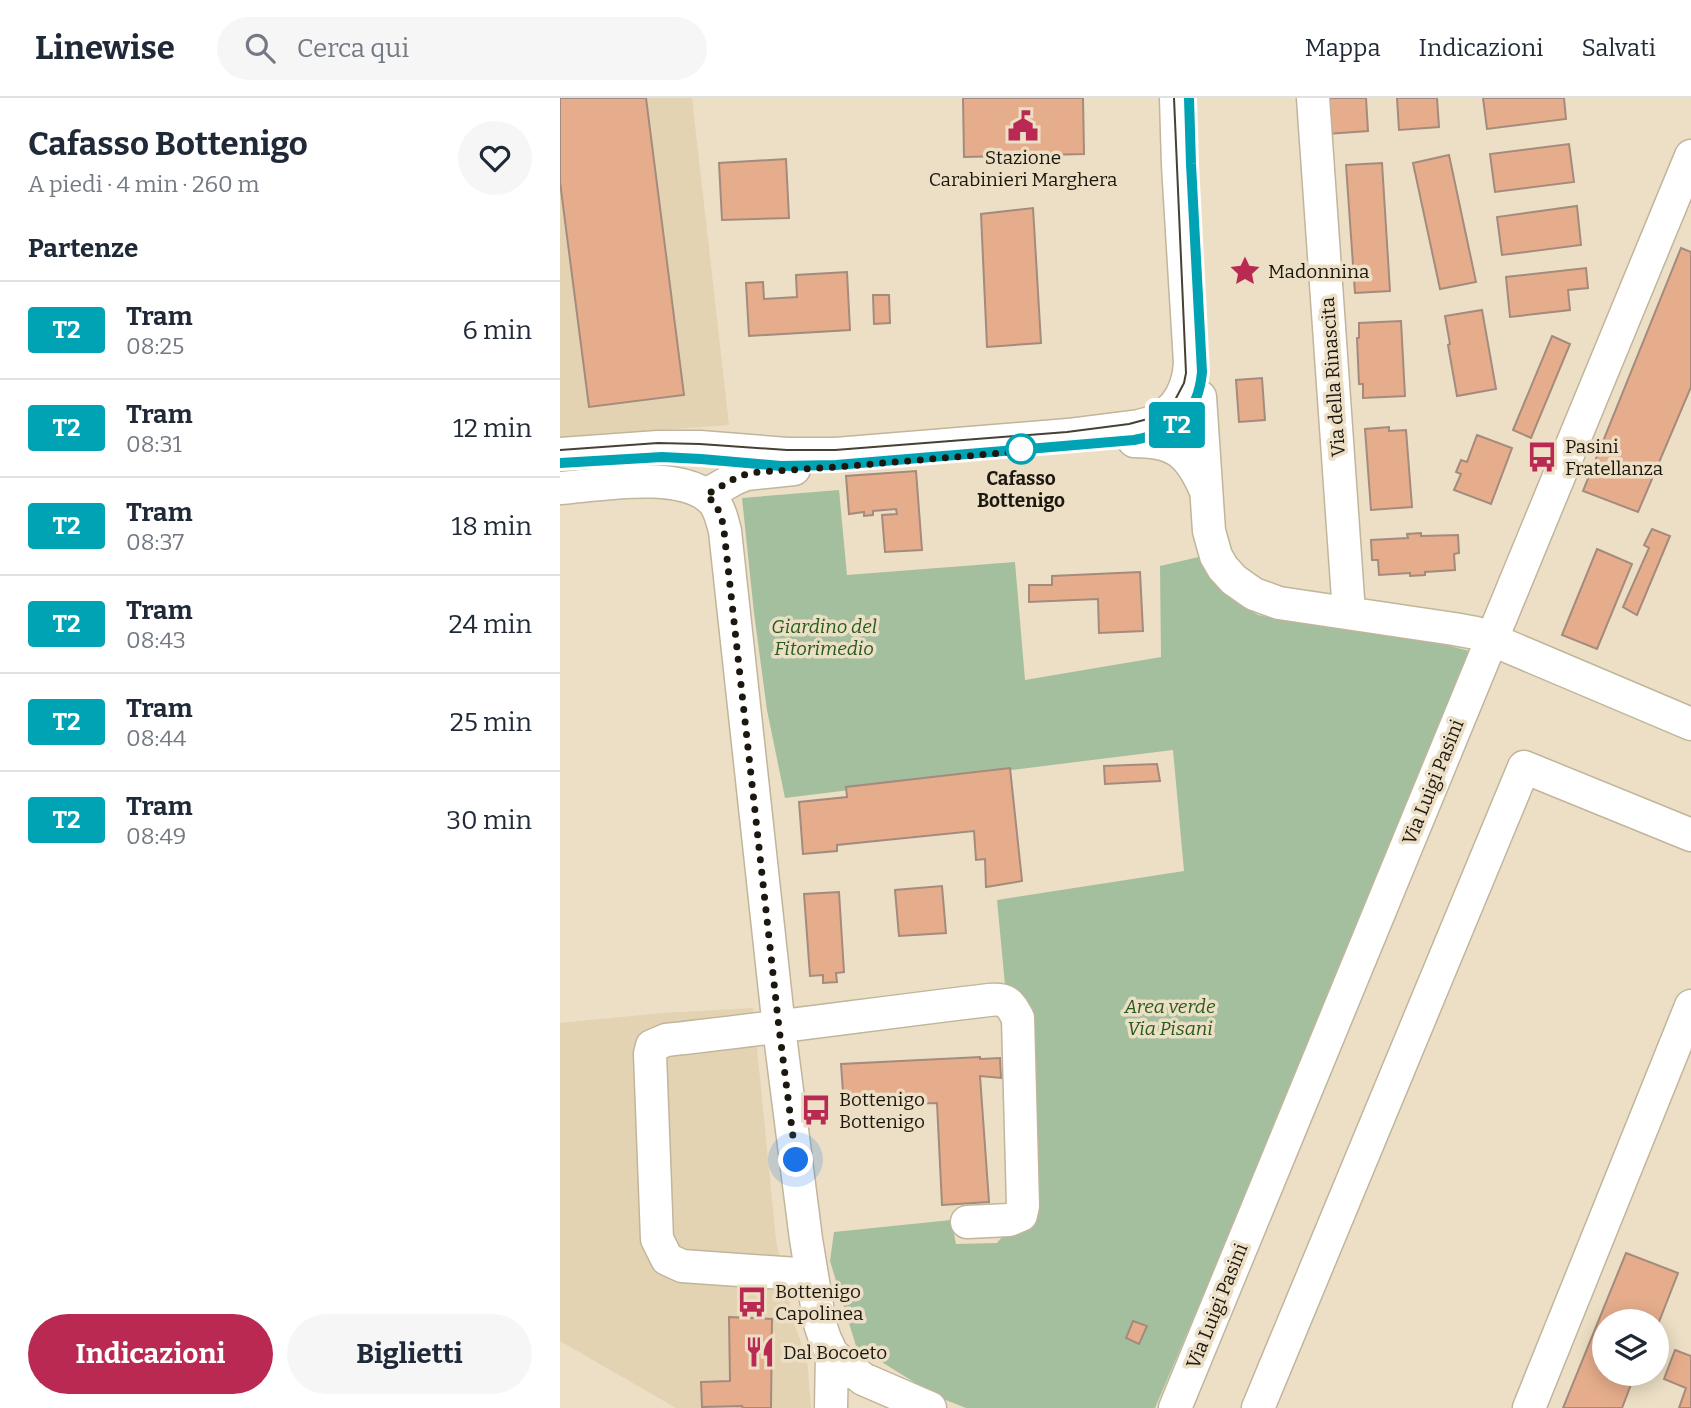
<!DOCTYPE html>
<html lang="it">
<meta charset="utf-8">
<style>
:root{--surface:#fff;--page:#f6f6f7;--text:#1f2937;--muted:#747a83;--line:#e0e1e3;--accent:#b92952}
body{margin:0;font-family:Bitter,serif;background:var(--page);color:var(--text);height:100vh;display:flex;flex-direction:column;font-size:26px;white-space:nowrap}
*{box-sizing:border-box;margin:0}
p{font-size:23px;color:var(--muted)}
.icon{flex:none;width:38px;height:38px;fill:none;stroke:currentColor;stroke-width:2;stroke-linecap:round;stroke-linejoin:round}
.map{position:relative;flex:1;overflow:hidden}
.panel{display:flex;flex-direction:column;background:var(--surface);width:560px}
.panel>*{flex:none}
.badge{padding:0 14px;border-radius:5px;font-size:24px;line-height:46px}
.tools{position:absolute;left:1032px;top:1211px;display:grid;gap:14px}
.tools a{display:grid;place-items:center;width:77px;height:77px;border-radius:50%;background:var(--surface);box-shadow:0 4px 18px #0003;font-size:35px}
.you{position:absolute;width:35px;height:35px;margin:-18px;border:5px solid #fff;border-radius:50%;background:#1a73e8;box-shadow:0 0 0 10px #1a73e833}
.map>.badge{position:absolute;translate:-50% -50%;box-shadow:0 0 0 4px #fff}
h2{padding:0 28px;font-size:26px;line-height:63px}
.round{display:grid;place-items:center;flex:none;width:74px;height:74px;border-radius:37px;background:var(--page)}
.head{display:flex;align-items:center;justify-content:space-between;height:119px;padding:0 28px}
h1{font-size:33px;font-weight:700;line-height:52px}
.button{display:flex;gap:14px;margin-top:auto;padding:14px 28px}
.button a{flex:1;height:80px;border-radius:42px;background:var(--accent);color:#fff;font-size:28px;font-weight:700;line-height:80px;text-align:center}
.button a+a{background:var(--page);color:var(--text)}
ul{padding:0;list-style:none}
li{display:flex;align-items:center;gap:21px;height:98px;padding:0 28px;border-top:2px solid var(--line)}
li div{flex:1}
li b{display:block;font-size:26px}
li em{font-style:normal}
li .badge{min-width:77px;font-weight:700;text-align:center}
header{display:flex;align-items:center;gap:42px;box-sizing:border-box;height:98px;padding:0 35px;background:var(--surface);border-bottom:2px solid var(--line)}
header strong{font-size:33px}
nav{display:flex;gap:38px;margin-inline-start:auto;font-size:24px}
.search{width:490px;height:63px;background:var(--page);display:flex;align-items:center;gap:18px;box-sizing:border-box;padding:0 24px;border-radius:38px;color:var(--muted);font-size:26px}
main{display:flex;flex:1;min-height:0}
.map>svg:first-child{display:block}
</style>
<header>
<strong>Linewise</strong>
<div class="search"><svg class="icon" aria-label="search" viewBox="0 0 24 24"><circle cx="10" cy="10" r="6"/><path d="M15 15l6 6"/></svg>Cerca qui</div>
<nav><a>Mappa</a><a>Indicazioni</a><a>Salvati</a></nav>
</header>
<main>
<section class="panel">
<div class="head"><div><h1>Cafasso Bottenigo</h1><p>A piedi · 4 min · 260 m</p></div><a class="round"><svg class="icon" aria-label="heart" viewBox="0 0 24 24"><path d="M12 20l-8-8c-3-5 5-10 8-4 3-6 11-1 8 4z"/></svg></a></div>
<h2>Partenze</h2>
<ul>
<li><span class="badge" style="background:#00a3b4;color:#fff">T2</span><div><b>Tram</b><p>08:25</p></div><em>6 min</em></li>
<li><span class="badge" style="background:#00a3b4;color:#fff">T2</span><div><b>Tram</b><p>08:31</p></div><em>12 min</em></li>
<li><span class="badge" style="background:#00a3b4;color:#fff">T2</span><div><b>Tram</b><p>08:37</p></div><em>18 min</em></li>
<li><span class="badge" style="background:#00a3b4;color:#fff">T2</span><div><b>Tram</b><p>08:43</p></div><em>24 min</em></li>
<li><span class="badge" style="background:#00a3b4;color:#fff">T2</span><div><b>Tram</b><p>08:44</p></div><em>25 min</em></li>
<li><span class="badge" style="background:#00a3b4;color:#fff">T2</span><div><b>Tram</b><p>08:49</p></div><em>30 min</em></li>
</ul>
<div class="button"><a>Indicazioni</a><a>Biglietti</a></div>
</section>
<div class="map">
<svg width="1131" height="1310" viewBox="0 0 1131 1310">
<rect width="100%" height="100%" fill="#ecdfc5"/>
<!-- built -->
<path fill="#e3d3b2" d="M 0,0 L 132,0 L 169,327 L 0,339 Z
M 193,910 L 216,1142 L 233,1221 L 247,1263 L 251,1310 L 116,1310 L 0,1243 L 0,925 L 102,915 Z"/>
<!-- green -->
<path fill="#a4bf9e" d="M 279,392 L 287,477 L 455,464 L 465,582 L 601,559 L 600,468 L 643,458 L 668,498 L 698,517 L 764,529 L 848,537 L 917,555 L 595,1310 L 406,1310 L 378,1299 L 296,1248 L 270,1163 L 274,1134 L 391,1122 L 396,1146 L 437,1145 L 451,1128 L 445,887 L 437,802 L 624,773 L 613,652 L 225,700 L 207,612 L 194,515 L 182,400 Z"/>
<!-- building -->
<path fill="#e6ad8c" stroke="#a48b7d" stroke-width="2" d="M 0,0 L 86,0 L 124,297 L 29,309 L 0,84 Z
M 403,0 L 523,0 L 524,56 L 404,59 Z
M 764,0 L 806,0 L 808,33 L 767,36 Z
M 837,0 L 877,0 L 879,29 L 839,32 Z
M 923,0 L 1004,0 L 1006,21 L 927,31 Z
M 1009,46 L 1014,84 L 935,94 L 930,56 Z
M 889,57 L 916,184 L 880,191 L 853,65 Z
M 226,61 L 229,120 L 162,122 L 159,65 Z
M 822,65 L 830,193 L 795,195 L 786,67 Z
M 1017,108 L 1021,147 L 942,157 L 937,119 Z
M 473,110 L 481,245 L 427,249 L 421,116 Z
M 1121,150 L 1131,154 L 1131,289 L 1078,414 L 1023,393 Z
M 1026,170 L 1028,190 L 1008,192 L 1010,212 L 950,219 L 946,179 Z
M 287,174 L 290,232 L 189,238 L 186,185 L 203,184 L 204,201 L 237,199 L 236,177 Z
M 313,197 L 329,197 L 330,225 L 314,226 Z
M 922,212 L 936,291 L 897,298 L 888,247 L 890,246 L 885,218 Z
M 841,223 L 845,298 L 803,300 L 803,286 L 799,286 L 797,240 L 799,240 L 799,225 Z
M 992,238 L 1010,246 L 971,340 L 953,332 Z
M 702,280 L 705,322 L 679,324 L 676,282 Z
M 829,329 L 829,333 L 846,332 L 852,409 L 811,412 L 805,331 Z
M 917,337 L 952,350 L 931,406 L 894,392 L 901,376 L 896,374 L 901,362 L 907,364 Z
M 356,373 L 362,452 L 325,454 L 322,417 L 337,416 L 336,411 L 313,413 L 313,417 L 304,418 L 304,414 L 289,416 L 286,378 Z
M 1092,431 L 1110,438 L 1077,517 L 1063,509 L 1089,450 L 1084,447 Z
M 861,435 L 861,438 L 898,437 L 899,455 L 894,456 L 895,472 L 865,474 L 865,477 L 850,478 L 850,475 L 819,477 L 818,462 L 812,462 L 811,442 L 848,440 L 847,436 Z
M 1037,451 L 1072,466 L 1037,551 L 1002,537 Z
M 580,474 L 583,533 L 539,535 L 538,501 L 469,504 L 469,487 L 492,487 L 492,478 Z
M 597,666 L 600,683 L 545,686 L 544,668 Z
M 450,670 L 462,783 L 426,789 L 425,761 L 416,762 L 414,733 L 277,747 L 277,753 L 243,756 L 239,704 L 287,699 L 286,689 Z
M 382,788 L 386,835 L 339,838 L 335,792 Z
M 279,794 L 284,874 L 276,875 L 277,884 L 263,885 L 263,877 L 250,878 L 244,796 Z
M 420,959 L 420,961 L 440,960 L 441,980 L 420,978 L 429,1104 L 382,1107 L 377,1005 L 284,1008 L 281,966 Z
M 1066,1155 L 1118,1175 L 1097,1229 L 1097,1223 L 1045,1223 L 1045,1276 L 1075,1276 L 1062,1310 L 1003,1310 Z
M 169,1219 L 212,1221 L 211,1310 L 183,1310 L 182,1308 L 142,1309 L 141,1284 L 170,1283 Z
M 573,1223 L 587,1228 L 579,1246 L 566,1240 Z
M 1115,1252 L 1131,1258 L 1131,1310 L 1119,1310 L 1126,1290 L 1104,1281 Z"/>
<g fill="none" stroke-linecap="round" stroke-linejoin="round">
<!-- minor casing -->
<g stroke="#c1b59c" stroke-width="35">
<path id="minor" d="M 753,0 L 789,515
M 640,299 L 649,433 L 656,458 L 663,470 L 674,482 L 694,496 L 719,505 L 894,531 L 916,535 L 1131,626
M 574,343 C 614,343 629,354 645,391
M 0,356 L 98,349 L 140,349 L 227,356 L 276,356 L 508,337 L 579,328 C 611,321 628,297 630,265 L 618,67 L 616,0
M 0,390 C 39,387 123,371 153,403 C 160,411 162,422 165,433 L 219,930 L 246,1141 L 260,1226 L 265,1241 L 272,1256 L 303,1281 L 370,1310
M 146,397 L 174,381 L 186,376 L 234,371
M 252,1177 L 122,1168 L 107,1161 L 97,1141 L 90,956 L 92,948 L 106,942 C 214,930 321,915 429,902 C 448,900 450,906 458,920 L 463,1108 L 461,1117 L 449,1122 L 407,1124
M 271,1310 L 272,1256
M 615,1310 L 1131,58
M 698,1310 L 964,669 L 1131,737
M 969,1310 L 1131,908"/>
</g>
<!-- minor -->
<use href="#minor" stroke="#fff" stroke-width="32"/>
<!-- tram -->
<path stroke="#474034" stroke-width="2" d="M 0,352 L 98,345 L 140,346 L 227,352 L 275,352 L 507,334 L 569,326 L 595,319 L 610,308 L 615,302 L 624,285 L 626,275 L 614,0
M 0,366 L 102,359 L 141,361 L 221,368 L 256,368 L 574,342 C 615,335 638,317 642,274 L 631,66 L 629,0"/>
</g>
<g fill="none" stroke-linecap="round" stroke-linejoin="round">
<!-- line casing -->
<g stroke="#fff" stroke-width="16">
<path id="line" d="M 0,365 L 102,359 L 141,361 L 221,368 L 276,367 L 574,342 C 615,334 638,318 642,274 L 631,66 L 629,0"/>
</g>
<!-- line -->
<use href="#line" stroke="#00a3b4" stroke-width="10"/>
<!-- walk -->
<path stroke="#1d180f" stroke-width="7" stroke-dasharray="0 12.6" d="M 236,1062 L 219,930 L 164,433 C 162,418 158,407 146,397 L 179,378 L 198,374 L 276,369 L 466,353 L 461,351"/>
</g>
<!-- icons -->
<defs>
<g id="civic-bare" transform="scale(2.415)"><path d="M-.6-6.5H3V-4.5H.6V-3L4-1V1h2V6H-6V1h2V-1L-.6-3ZM-1.2 2.5V6h2.4V2.5Z" fill="#b92952" stroke="#ecdfc5" stroke-width="2.5" paint-order="stroke"/></g>
<g id="sight-bare" transform="scale(2.415)"><path d="M0-6L1.8-2.2L6-1.7L2.9 1.2L3.7 5.4L0 3.3L-3.7 5.4L-2.9 1.2L-6-1.7L-1.8-2.2Z" fill="#b92952" stroke="#ecdfc5" stroke-width="2.5" paint-order="stroke"/></g>
<g id="bus-bare" transform="scale(2.415)"><path d="M-5-6H5V4H4V6H2V4H-2V6H-4V4H-5ZM-3.5-4V0h7V-4ZM-3.5 1.2v1.5H-2V1.2ZM2 1.2v1.5H3.5V1.2Z" fill="#b92952" stroke="#ecdfc5" stroke-width="2.5" paint-order="stroke"/></g>
<g id="restaurant-bare" transform="scale(2.415)"><path d="M-5-6h1v4h1v-4h1v4h1v-4h1v5L-1.5 .5V6h-2V.5L-5-1ZM5-6V6H3V1.5H1.5Q1.5-4 5-6Z" fill="#b92952" stroke="#ecdfc5" stroke-width="2.5" paint-order="stroke"/></g>
</defs>
<g fill-rule="evenodd">
<use href="#civic-bare" x="463" y="28"/>
<use href="#sight-bare" x="685" y="173"/>
<use href="#bus-bare" x="982" y="359"/>
<use href="#bus-bare" x="256" y="1012"/>
<use href="#bus-bare" x="192" y="1204"/>
<use href="#restaurant-bare" x="200" y="1254"/>
</g>
<!-- markers -->
<circle fill="#fff" stroke="#00a3b4" stroke-width="3.5" cx="461" cy="351" r="14"/>
<g text-anchor="middle" dominant-baseline="central" stroke-width="7" stroke-linejoin="round" paint-order="stroke">
<!-- poi labels -->
<g font-size="19" fill="#1d180f" stroke="#ecdfc5" text-anchor="start">
<text x="463" y="59" text-anchor="middle">Stazione<tspan x="463" dy="22">Carabinieri Marghera</tspan></text>
<text x="708" y="173">Madonnina</text>
<text x="1005" y="348">Pasini<tspan x="1005" dy="22">Fratellanza</tspan></text>
<text x="279" y="1001">Bottenigo<tspan x="279" dy="22">Bottenigo</tspan></text>
<text x="215" y="1193">Bottenigo<tspan x="215" dy="22">Capolinea</tspan></text>
<text x="223" y="1254">Dal Bocoeto</text>
</g>
<!-- street labels -->
<g font-size="19" fill="#1d180f" stroke="#ecdfc5">
<text transform="translate(773 279) rotate(-94)">Via della Rinascita</text>
<text transform="translate(873 684) rotate(-68)">Via Luigi Pasini</text>
<text transform="translate(657 1208) rotate(-68)">Via Luigi Pasini</text>
</g>
<!-- stop labels -->
<g font-size="19" font-weight="bold" fill="#1d180f" stroke="#ecdfc5">
<text x="461" y="380">Cafasso<tspan x="461" dy="22">Bottenigo</tspan></text>
</g>
<!-- park labels -->
<g font-size="19" font-style="italic" fill="#265b1b" stroke="#ecdfc5">
<text x="264" y="528">Giardino del<tspan x="264" dy="22">Fitorimedio</tspan></text>
<text x="610" y="908">Area verde<tspan x="610" dy="22">Via Pisani</tspan></text>
</g>
</g>
</svg>
<div class="tools">
<a><svg class="icon" aria-label="layers" viewBox="0 0 24 24"><path d="M12 4l9 5-9 5-9-5zM3 14l9 5 9-5"/></svg></a>
</div>
<div class="you" style="left:236px;top:1062px"></div>
<b class="badge" style="left:617px;top:327px;background:#00a3b4;color:#fff">T2</b>
</div>
</main>
